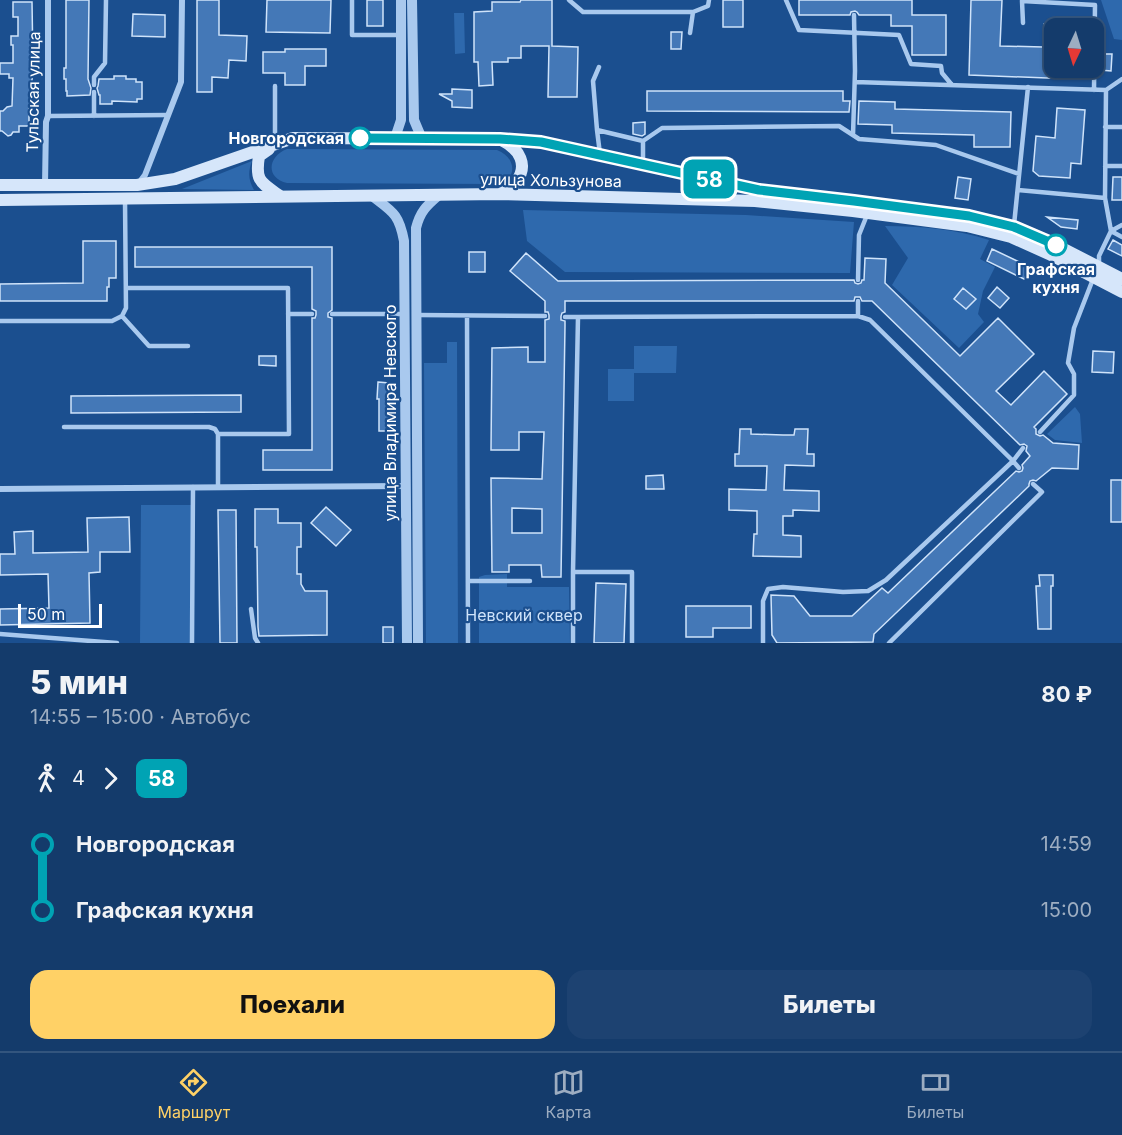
<!DOCTYPE html>
<html lang="ru">
<meta charset="utf-8">
<style>
:root{--surface:#143b6b;--page:#1d4271;--text:#f1f3f6;--muted:#9dadc1;--line:#33557e;--accent:#ffd166}
body{margin:0;font-family:Inter,sans-serif;background:var(--page);color:var(--text);height:100vh;display:flex;flex-direction:column;font-size:22px;white-space:nowrap}
*{box-sizing:border-box;margin:0}
p{font-size:20px;color:var(--muted)}
.icon{flex:none;width:33px;height:33px;fill:none;stroke:currentColor;stroke-width:2;stroke-linecap:round;stroke-linejoin:round}
.map{position:relative;height:643px;overflow:hidden}
.details{display:flex;flex-direction:column;background:var(--surface);flex:1}
.details>*{flex:none}
.badge{padding:0 12px;border-radius:9px;font-size:21px;line-height:39px}
.needle{width:39px;rotate:184deg}
.controls{position:absolute;left:1044px;top:18px;display:grid;gap:12px}
.controls a{display:grid;place-items:center;width:60px;height:60px;border-radius:12px;background:var(--surface);box-shadow:0 2px 4px #0004,0 0 0 2px var(--line);font-size:30px}
.scale{position:absolute;left:18px;bottom:15px;width:84px;box-sizing:border-box;padding-left:6px;border:3px solid #fff;border-top:0;font-size:16px;line-height:21px;white-space:nowrap;color:#fff;-webkit-text-stroke:4px #1b4f8f;paint-order:stroke}
.map>.badge{position:absolute;translate:-50% -50%;box-shadow:0 0 0 3px #fff}
.legs{display:flex;align-items:center;gap:9px;height:66px;padding:0 30px;font-size:20px}
.legs p{margin-inline-start:auto}
.summary{display:flex;align-items:center;justify-content:space-between;height:102px;padding:0 30px}
h1{font-size:33px;font-weight:800;line-height:45px}
.primary-button{display:flex;gap:12px;margin-top:auto;padding:12px 30px}
.primary-button a{flex:1;height:69px;border-radius:18px;background:var(--accent);color:#111;font-size:24px;font-weight:800;line-height:69px;text-align:center}
.primary-button a+a{background:var(--page);color:var(--text)}
ul{padding:0 30px;list-style:none}
li{display:flex;align-items:center;gap:21px;height:66px;font-size:22px}
li i{display:grid;place-items:center;width:9px;height:100%;margin:0 8px;background:currentColor}
li i::after{content:'';width:15px;height:15px;margin:-8px;border:4px solid;border-radius:50%;background:var(--surface)}
li p{margin-inline-start:auto}
li:first-child i{background:linear-gradient(#0000 50%,currentColor 0)}
li:last-child i{background:linear-gradient(currentColor 50%,#0000 0)}
.menu{display:flex;justify-content:space-around;align-items:center;height:84px;border-top:2px solid var(--line);background:var(--surface);font-size:16px;color:var(--muted)}
.menu a{display:grid;justify-items:center;gap:3px}
.menu .selected{color:var(--accent)}
.map>svg:first-child{display:block}
</style>
<div class="map">
<svg width="1122" height="643" viewBox="0 0 1122 643">
<rect width="100%" height="100%" fill="#1b4f8f"/>
<!-- green -->
<path fill="#2e69ad" d="M 1101,0 L 1122,0 L 1122,40 L 1114,39 Z
M 454,13 L 464,13 L 465,53 L 455,54 Z
M 287,149 L 497,150 C 516,157 519,180 496,184 L 287,183 C 265,178 268,156 287,149 Z
M 252,161 C 248,172 248,179 254,190 L 182,189 Z
M 523,210 L 746,215 L 854,222 L 850,273 L 565,272 L 527,241 Z
M 885,226 C 920,226 956,229 989,240 L 980,259 L 995,267 L 983,291 L 978,314 L 984,322 L 959,348 L 892,285 L 908,258 Z
M 447,342 L 457,342 L 458,643 L 426,643 L 424,363 L 447,363 Z
M 634,346 L 677,346 L 676,373 L 634,373 L 634,401 L 608,401 L 608,369 L 634,369 Z
M 1075,407 L 1080,414 L 1082,443 L 1055,440 L 1047,434 Z
M 141,505 L 193,505 L 192,643 L 140,643 Z
M 507,574 L 507,587 L 569,587 L 570,643 L 479,643 L 479,577 L 485,575 Z"/>
<!-- building -->
<path fill="#4478b7" stroke="#cfe3fa" stroke-width="1.5" fill-rule="evenodd" d="M 66,0 L 89,0 L 88,79 L 91,88 L 90,95 L 67,96 L 67,91 L 66,91 L 66,79 L 64,79 L 64,68 L 66,68 Z
M 197,0 L 219,0 L 219,35 L 247,36 L 246,61 L 229,60 L 228,78 L 212,77 L 212,92 L 197,92 Z
M 267,0 L 331,0 L 330,33 L 266,32 Z
M 367,0 L 383,0 L 383,26 L 367,26 Z
M 521,0 L 552,0 L 552,46 L 578,47 L 577,97 L 548,97 L 549,46 L 521,46 L 521,58 L 508,58 L 508,62 L 492,62 L 493,85 L 479,86 L 478,62 L 474,62 L 474,12 L 492,11 L 492,2 L 520,2 Z
M 723,0 L 743,0 L 743,27 L 723,27 Z
M 799,0 L 912,0 L 912,15 L 946,15 L 946,55 L 912,55 L 912,26 L 891,26 L 891,15 L 859,15 L 857,12 L 855,11 L 851,12 L 850,15 L 799,15 Z
M 971,0 L 1002,0 L 1000,46 L 1043,47 L 1044,24 L 1054,24 L 1054,68 L 1073,68 L 1072,79 L 969,75 Z
M 13,2 L 32,2 L 33,64 L 31,96 L 33,96 L 33,107 L 29,107 L 29,126 L 19,126 L 19,132 L 13,132 L 11,135 L 8,136 L 2,131 L 0,131 L 0,111 L 3,111 L 7,107 L 12,106 L 13,78 L 9,78 L 9,74 L 0,74 L 0,63 L 13,63 L 13,45 L 11,45 L 11,36 L 18,36 L 18,17 L 13,17 Z
M 133,14 L 165,15 L 165,37 L 132,36 Z
M 671,32 L 682,32 L 681,49 L 671,49 Z
M 285,49 L 326,49 L 326,66 L 305,66 L 305,85 L 285,85 L 285,73 L 263,73 L 263,52 L 285,52 Z
M 1101,54 L 1112,54 L 1111,71 L 1100,70 Z
M 114,76 L 126,76 L 126,79 L 136,79 L 136,82 L 142,82 L 142,99 L 137,99 L 137,102 L 112,101 L 112,104 L 100,104 L 100,95 L 99,95 L 97,88 L 98,86 L 99,79 L 114,79 Z
M 452,89 L 472,90 L 472,108 L 452,107 L 452,101 L 439,94 L 452,94 Z
M 647,91 L 843,91 L 843,101 L 850,101 L 849,112 L 647,111 Z
M 859,101 L 895,102 L 895,109 L 1011,112 L 1010,147 L 974,147 L 974,135 L 892,133 L 892,125 L 858,124 Z
M 1057,108 L 1085,110 L 1081,164 L 1071,163 L 1070,178 L 1039,176 L 1033,171 L 1036,136 L 1055,138 Z
M 645,122 L 645,134 L 642,136 L 633,134 L 633,123 Z
M 958,177 L 971,179 L 968,200 L 955,198 Z
M 1113,177 L 1122,177 L 1122,200 L 1112,200 Z
M 1047,217 L 1078,220 L 1077,229 L 1061,227 Z
M 1113,240 L 1122,245 L 1122,256 L 1108,249 Z
M 83,241 L 116,241 L 116,278 L 109,278 L 109,287 L 107,287 L 107,301 L 0,301 L 0,284 L 83,283 Z
M 135,247 L 332,247 L 332,310 L 328,313 L 328,317 L 332,318 L 332,470 L 263,470 L 263,450 L 312,450 L 312,318 L 315,318 L 316,315 L 316,311 L 312,309 L 312,267 L 135,267 Z
M 992,249 L 1030,267 L 1024,279 L 987,261 Z
M 469,252 L 485,252 L 485,272 L 469,272 Z
M 526,253 L 558,281 L 854,280 L 855,283 L 858,284 L 861,283 L 862,280 L 864,280 L 865,258 L 886,259 L 885,283 L 960,356 L 998,318 L 1034,354 L 996,391 L 1011,405 L 1044,371 L 1067,394 L 1034,427 L 1036,429 L 1036,434 L 1040,436 L 1043,435 L 1053,443 L 1079,445 L 1078,469 L 1052,468 L 1036,481 L 1033,480 L 1030,481 L 1029,484 L 1029,486 L 874,634 L 873,642 L 777,643 L 772,635 L 771,595 L 794,596 L 810,616 L 852,616 L 882,588 L 888,593 L 1016,471 L 1019,472 L 1022,471 L 1023,468 L 1022,465 L 1030,456 L 1026,451 L 1027,446 L 1024,444 L 1020,445 L 872,301 L 862,301 L 860,297 L 855,297 L 854,301 L 565,301 L 565,312 L 562,313 L 561,316 L 561,320 L 565,321 L 565,326 L 561,577 L 542,577 L 541,565 L 509,565 L 509,572 L 492,572 L 491,478 L 542,479 L 544,432 L 519,432 L 519,450 L 491,450 L 492,348 L 528,347 L 528,362 L 545,362 L 545,320 L 549,319 L 549,315 L 548,312 L 545,312 L 545,301 L 510,271 ZM 512,508 L 542,509 L 542,533 L 512,533 Z
M 997,287 L 1009,298 L 1000,308 L 988,298 Z
M 963,288 L 976,299 L 966,309 L 954,299 Z
M 1093,351 L 1114,352 L 1113,373 L 1092,372 Z
M 259,356 L 276,356 L 276,366 L 259,365 Z
M 378,382 L 389,383 L 387,405 L 394,405 L 394,431 L 379,431 L 379,399 L 377,399 Z
M 241,395 L 241,412 L 71,413 L 71,396 Z
M 740,429 L 751,429 L 751,434 L 783,435 L 794,435 L 795,429 L 808,429 L 807,454 L 814,454 L 814,466 L 785,465 L 784,490 L 819,491 L 819,511 L 793,510 L 793,516 L 783,516 L 783,535 L 801,536 L 801,557 L 753,556 L 754,534 L 757,534 L 757,511 L 729,510 L 729,489 L 766,490 L 767,466 L 735,466 L 735,454 L 739,454 Z
M 663,475 L 664,489 L 646,489 L 646,476 Z
M 1111,480 L 1122,480 L 1122,522 L 1111,522 Z
M 326,507 L 351,530 L 336,546 L 311,523 Z
M 255,509 L 278,509 L 278,523 L 301,523 L 301,547 L 297,547 L 297,574 L 301,574 L 301,584 L 305,591 L 327,591 L 327,635 L 259,636 L 258,627 L 257,547 L 255,547 Z
M 218,510 L 236,510 L 237,643 L 220,643 Z
M 129,517 L 130,552 L 100,552 L 100,572 L 89,573 L 90,623 L 0,625 L 0,609 L 49,608 L 48,574 L 0,575 L 0,554 L 15,554 L 14,532 L 33,531 L 33,553 L 88,552 L 87,518 Z
M 1039,575 L 1053,575 L 1053,586 L 1051,586 L 1051,629 L 1038,629 L 1036,586 L 1040,586 Z
M 596,583 L 626,584 L 624,643 L 594,643 Z
M 686,606 L 751,606 L 751,628 L 713,628 L 713,637 L 686,637 Z
M 383,627 L 393,627 L 393,643 L 383,643 Z"/>
<g fill="none" stroke-linecap="round" stroke-linejoin="round">
<!-- service -->
<path stroke="#a9c9ee" stroke-width="4.5" d="M 352,0 L 352,35 L 401,35
M 569,0 L 583,12 L 693,12 L 708,6 L 709,0
M 786,0 L 799,30 L 899,35 L 911,64 L 941,66 L 942,73 L 952,85
M 1023,23 L 1022,1 L 1095,5 L 1094,90
M 690,33 L 693,12
M 599,67 L 593,81 L 597,130 L 643,141 L 662,128 L 839,126 L 859,139 L 936,145 L 1019,174
M 855,82 L 1106,90 L 1122,79
M 94,85 L 94,77 L 105,63 L 106,0
M 1106,90 L 1105,198 L 1111,231 L 1122,237
M 48,116 L 168,115
M 94,116 L 94,92
M 1105,127 L 1122,127
M 597,130 L 600,154
M 853,135 L 855,71 L 854,15
M 643,141 L 643,163
M 275,142 L 275,86
M 1105,166 L 1122,166
M 1018,190 L 1105,198
M 1014,225 L 1028,87
M 1099,267 L 1099,256 L 1111,231 L 1122,225
M 858,280 L 859,235 L 867,215
M 126,288 L 288,288 L 289,434 L 218,434 L 218,487
M 288,314 L 312,314
M 332,314 L 404,314
M 418,315 L 545,316
M 122,316 L 149,346 L 188,346
M 467,316 L 468,643
M 858,316 L 858,301
M 565,317 L 578,317
M 0,321 L 112,321 L 122,316 L 126,308 L 125,200
M 64,427 L 209,427 L 215,429 L 218,434
M 1040,432 L 1074,395 L 1074,374 L 1068,363 L 1074,328 L 1093,279
M 573,572 L 632,572 L 632,643
M 468,581 L 530,581
M 251,609 L 255,638 L 258,643
M 0,634 L 117,643
M 192,643 L 193,487
M 573,643 L 573,572 L 578,317 L 858,316 L 870,320 L 1013,461 L 1023,448
M 763,643 L 763,601 L 768,589 L 783,587 L 843,592 L 868,591 L 886,580 L 1013,461 L 1019,468
M 889,643 L 1042,492 L 1033,484"/>
<!-- minor -->
<path stroke="#a9c9ee" stroke-width="6" d="M 139,183 L 145,175 L 181,82 L 182,0
M 45,185 L 46,122 L 48,116 L 48,0
M 0,489 L 405,486"/>
<!-- tertiary -->
<path stroke="#a9c9ee" stroke-width="10" d="M 412,0 L 414,120 L 422,139
M 395,138 L 401,120 L 401,0
M 372,196 C 393,212 399,214 404,241 L 407,643
M 418,643 L 416,228 C 420,212 426,206 439,195"/>
<!-- secondary -->
<path stroke="#d6e6fa" stroke-width="12" d="M 269,149 L 259,156 C 255,181 260,182 280,196
M 0,185 L 137,185 L 175,179 L 293,138 L 500,139 L 541,142 L 759,190 L 854,201 L 969,216 L 1014,227 L 1056,245 L 1122,279
M 500,194 C 506,191 512,187 516,182 C 529,165 519,149 503,141
M 0,200 L 500,194 L 755,201 L 853,211 L 967,226 L 1011,237 L 1049,254 L 1122,292"/>
</g>
<g fill="none" stroke-linecap="round" stroke-linejoin="round">
<!-- line-1 casing -->
<g stroke="#fff" stroke-width="14">
<path id="line-1" d="M 360,138 L 500,139 L 541,142 L 759,190 L 854,201 L 969,216 L 1014,227 L 1056,245"/>
</g>
<!-- line-1 -->
<use href="#line-1" stroke="#00a3b4" stroke-width="9"/>
</g>
<!-- markers -->
<g fill="#fff" stroke="#00a3b4" stroke-width="3">
<circle cx="360" cy="138" r="10"/>
<circle cx="1056" cy="245" r="10"/>
</g>
<g text-anchor="middle" dominant-baseline="central" stroke-width="4.5" stroke-linejoin="round" paint-order="stroke">
<!-- street labels -->
<g font-size="16" fill="#fff" stroke="#1b4f8f">
<text transform="translate(33 92) rotate(-89)">Тульская улица</text>
<text transform="translate(551 180) rotate(1)">улица Хользунова</text>
<text transform="translate(390 413) rotate(-90)">улица Владимира Невского</text>
</g>
<!-- stop labels -->
<g font-size="16" font-weight="bold" fill="#fff" stroke="#1b4f8f" text-anchor="end">
<text x="344" y="138">Новгородская</text>
<text x="1056" y="269" text-anchor="middle">Графская<tspan x="1056" dy="18">кухня</tspan></text>
</g>
<!-- park labels -->
<g font-size="16" fill="#cfe3fa" stroke="#1b4f8f">
<text x="524" y="615">Невский сквер</text>
</g>
</g>
</svg>
<div class="controls">
<a><svg class="needle" viewBox="-14 -14 28 28"><path d="M0-13l5 13h-10z" fill="#e53935"/><path d="M0 13l5-13h-10z" fill="#9dadc1"/></svg></a>
</div>
<div class="scale">50 m</div>
<b class="badge" style="left:709px;top:179px;background:#00a3b4;color:#fff">58</b>
</div>
<section class="details">
<div class="summary"><div><h1>5 мин</h1><p>14:55 – 15:00 · Автобус</p></div><b>80 ₽</b></div>
<div class="legs"><svg class="icon" aria-label="walk" viewBox="0 0 24 24"><circle cx="13" cy="4" r="2"/><path d="M13 8l-2 6 4 7M11 14l-3 7M7 12l3-4h3l4 4"/></svg>4<svg class="icon" aria-label="forward" viewBox="0 0 24 24"><path d="M9 5l7 7-7 7"/></svg><b class="badge" style="background:#00a3b4;color:#fff">58</b></div>
<ul>
<li><i style="color:#00a3b4"></i><b>Новгородская</b><p>14:59</p></li>
<li><i style="color:#00a3b4"></i><b>Графская кухня</b><p>15:00</p></li>
</ul>
<div class="primary-button"><a>Поехали</a><a>Билеты</a></div>
</section>
<nav class="menu">
<a class="selected"><svg class="icon" aria-label="directions" viewBox="0 0 24 24"><path d="M12 3l9 9-9 9-9-9zM9 14v-3h6M13 9l2 2-2 2"/></svg>Маршрут</a>
<a><svg class="icon" aria-label="map" viewBox="0 0 24 24"><path d="M3 6l6-2 6 2 6-2v14l-6 2-6-2-6 2zM9 4v14M15 6v14"/></svg>Карта</a>
<a><svg class="icon" aria-label="tickets" viewBox="0 0 24 24"><path d="M3 7h18v10H3zM15 7v10"/></svg>Билеты</a>
</nav>
